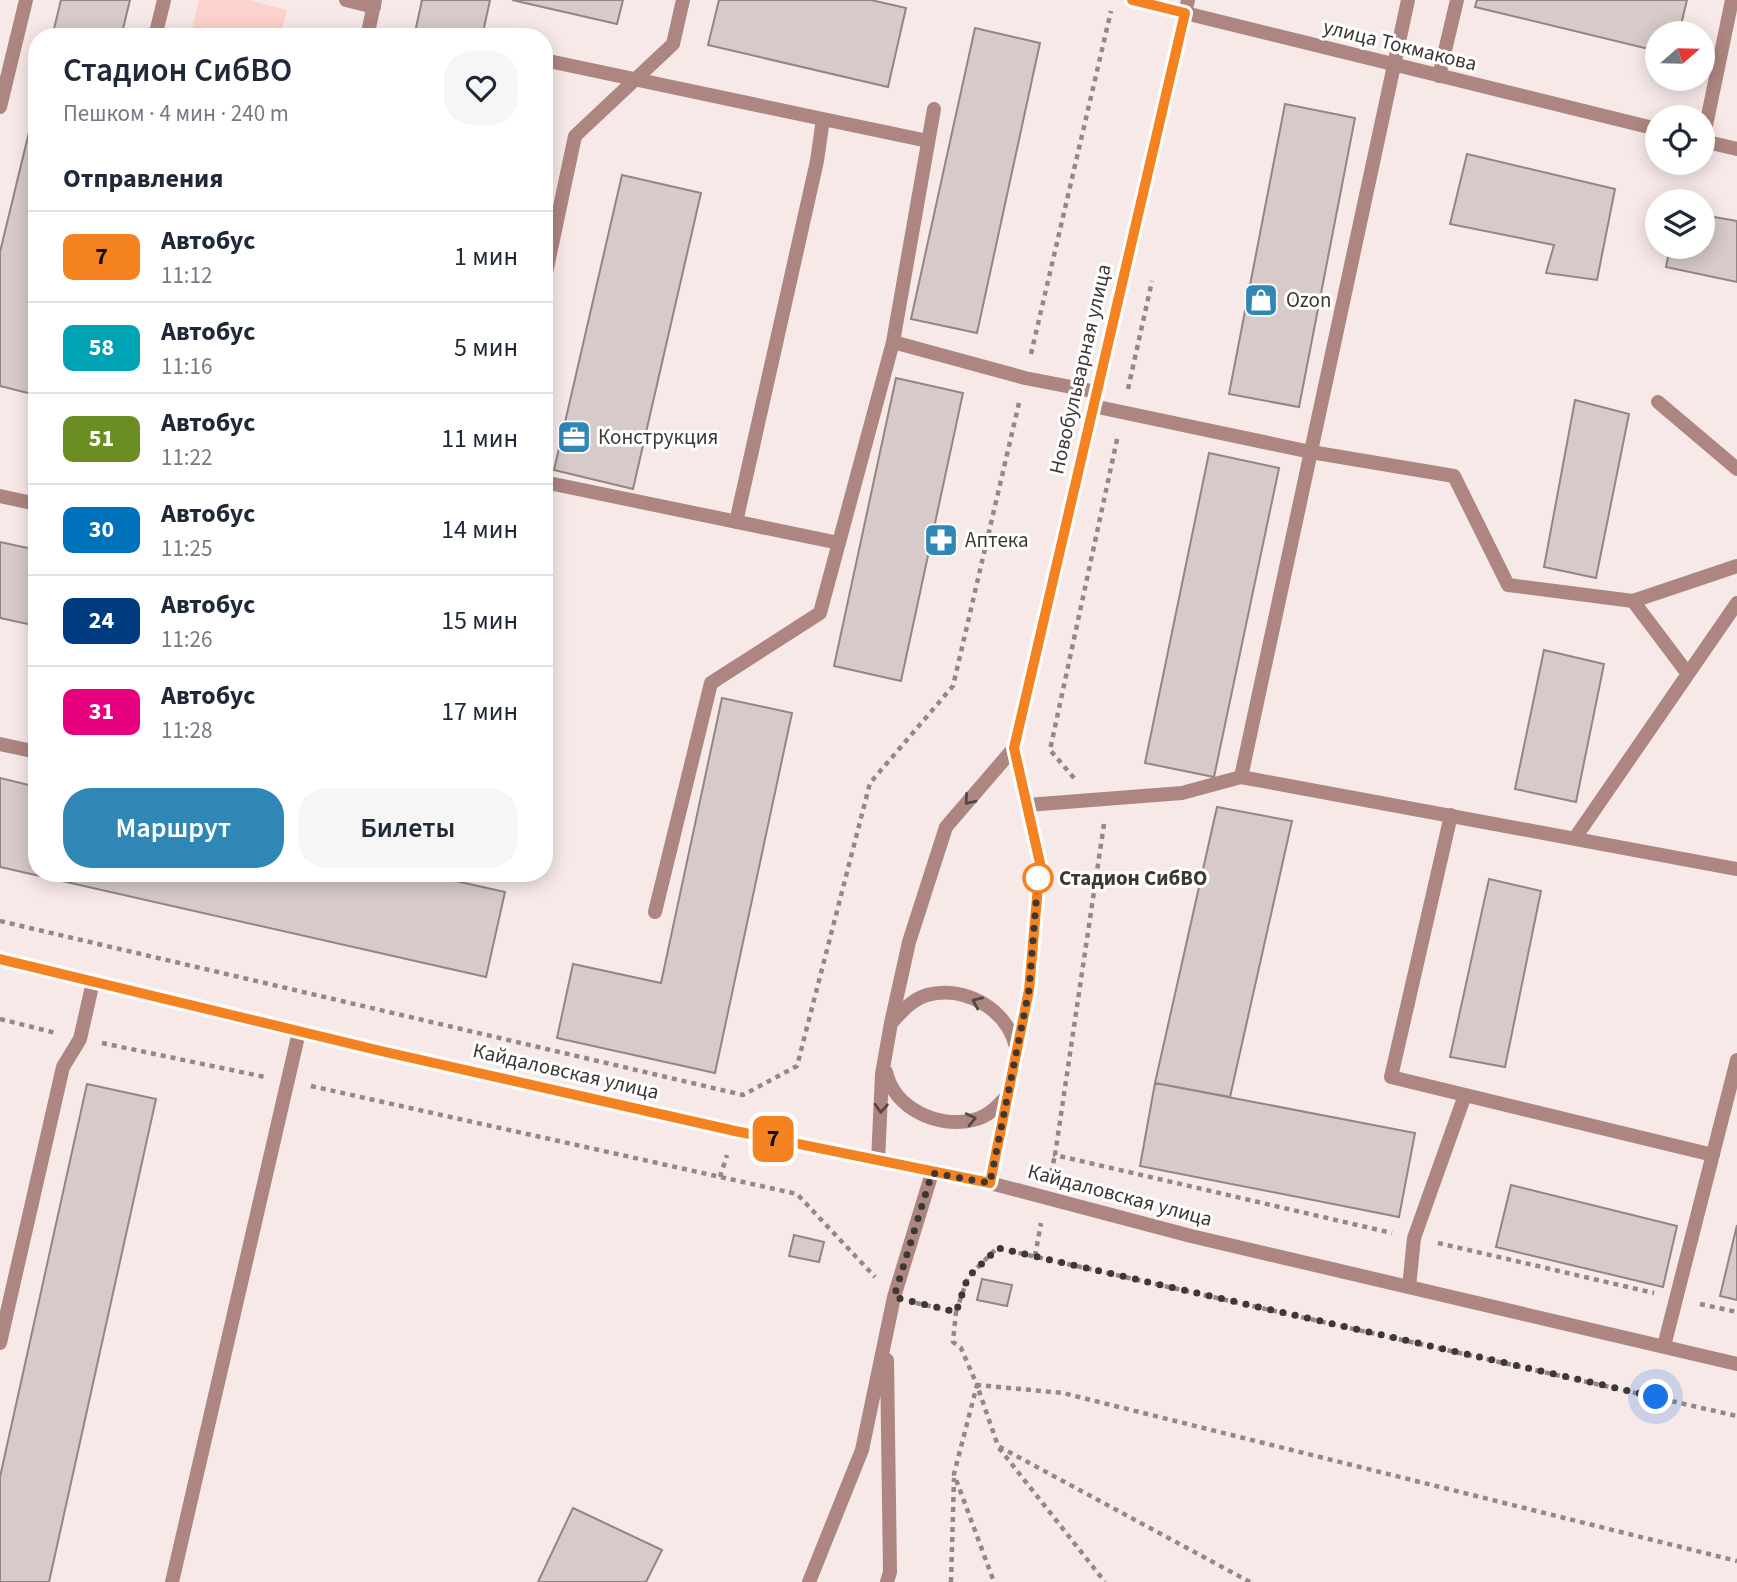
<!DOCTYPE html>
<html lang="ru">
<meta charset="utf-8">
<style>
:root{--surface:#fff;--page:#f6f6f7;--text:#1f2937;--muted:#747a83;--line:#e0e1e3;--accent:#2e87b5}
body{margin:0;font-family:"Source Sans 3",sans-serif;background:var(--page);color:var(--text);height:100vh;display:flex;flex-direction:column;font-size:26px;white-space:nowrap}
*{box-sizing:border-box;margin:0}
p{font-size:23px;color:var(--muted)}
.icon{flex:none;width:38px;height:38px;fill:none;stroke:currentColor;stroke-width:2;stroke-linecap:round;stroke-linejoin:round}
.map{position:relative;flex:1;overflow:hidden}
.sheet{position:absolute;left:28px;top:28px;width:525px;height:854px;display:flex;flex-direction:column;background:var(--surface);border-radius:28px;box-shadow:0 4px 18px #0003}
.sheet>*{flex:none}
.badge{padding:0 14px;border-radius:10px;font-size:24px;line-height:46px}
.needle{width:46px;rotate:70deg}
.buttons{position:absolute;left:1645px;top:21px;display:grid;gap:14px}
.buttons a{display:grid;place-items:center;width:70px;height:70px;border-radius:50%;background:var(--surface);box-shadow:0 4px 18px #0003;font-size:35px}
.you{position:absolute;width:35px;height:35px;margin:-18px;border:5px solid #fff;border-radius:50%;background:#1a73e8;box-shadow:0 0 0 10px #1a73e833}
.map>.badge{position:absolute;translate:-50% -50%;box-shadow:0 0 0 4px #fff}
h2{padding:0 35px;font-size:26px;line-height:63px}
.round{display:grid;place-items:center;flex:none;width:74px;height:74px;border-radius:28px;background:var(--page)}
.summary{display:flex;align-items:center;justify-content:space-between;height:119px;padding:0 35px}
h1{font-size:33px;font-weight:600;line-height:52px}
.primary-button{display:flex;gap:14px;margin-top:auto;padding:14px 35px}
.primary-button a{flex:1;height:80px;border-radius:28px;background:var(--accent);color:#fff;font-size:28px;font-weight:600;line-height:80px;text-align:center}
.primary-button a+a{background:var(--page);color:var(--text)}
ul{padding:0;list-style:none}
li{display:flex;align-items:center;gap:21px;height:91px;padding:0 35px;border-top:2px solid var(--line)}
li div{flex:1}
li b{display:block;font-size:26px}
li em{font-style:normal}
li .badge{min-width:77px;font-weight:700;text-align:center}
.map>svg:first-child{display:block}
</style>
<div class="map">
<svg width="1737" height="1582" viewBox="0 0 1737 1582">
<rect width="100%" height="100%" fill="#f7e9e7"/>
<!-- green -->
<path fill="#fcd2cd" d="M 199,0 L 248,0 L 287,10 L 280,37 L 190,37 Z"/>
<!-- building -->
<path fill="#d7cac8" stroke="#928584" stroke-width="2" d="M 61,0 L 130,0 L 121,37 L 52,37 Z
M 422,0 L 490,0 L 482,37 L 414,37 Z
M 512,0 L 623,0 L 617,24 Z
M 719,0 L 871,0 L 906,8 L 888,87 L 708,45 Z
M 1477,0 L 1687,0 L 1679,33 L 1657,33 L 1657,51 L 1475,7 Z
M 975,28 L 1040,43 L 977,333 L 911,319 Z
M 37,99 L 37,391 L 36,395 L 0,386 L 0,252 Z
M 1285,104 L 1355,118 L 1299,407 L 1229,394 Z
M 1467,154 L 1615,189 L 1597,280 L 1546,273 L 1554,245 L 1450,224 Z
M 622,175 L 701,193 L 633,489 L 554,470 Z
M 1703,215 L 1737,221 L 1737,282 L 1666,267 L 1670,247 L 1703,247 Z
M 896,378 L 963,393 L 901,681 L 834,666 Z
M 1575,400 L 1629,414 L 1596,578 L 1544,567 Z
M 1209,453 L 1279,468 L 1214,777 L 1145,763 Z
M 0,542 L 37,550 L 37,626 L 0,618 Z
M 1544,650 L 1604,664 L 1576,802 L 1515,789 Z
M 722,698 L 792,713 L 715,1073 L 557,1038 L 573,964 L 661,983 Z
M 0,778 L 37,787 L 37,873 L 420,873 L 505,892 L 486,977 L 0,867 Z
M 1217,807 L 1292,821 L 1230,1097 L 1155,1083 Z
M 1489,879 L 1541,891 L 1505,1067 L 1450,1057 Z
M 1155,1083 L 1415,1133 L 1399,1217 L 1140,1166 Z
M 87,1084 L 156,1099 L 49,1582 L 0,1582 L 0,1477 Z
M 1511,1185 L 1677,1226 L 1663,1287 L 1496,1247 Z
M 1737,1225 L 1737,1300 L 1720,1296 Z
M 794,1235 L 824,1242 L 819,1262 L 789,1256 Z
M 982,1279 L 1012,1285 L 1007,1306 L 977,1300 Z
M 573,1508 L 662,1550 L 646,1582 L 538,1582 Z"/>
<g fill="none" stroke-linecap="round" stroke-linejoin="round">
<!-- path -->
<path stroke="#928886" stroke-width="4.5" stroke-dasharray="5 5" stroke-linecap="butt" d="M 1031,354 L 1111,11
M 1128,389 L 1152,281
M 1074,778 L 1050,750 L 1118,435
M 1104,824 L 1055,1155 L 1392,1233
M 0,921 L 743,1095 L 797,1066 L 870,783 L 953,686 L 1019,403
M 0,1019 L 56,1033
M 102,1043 L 265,1077
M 311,1086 L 797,1194 L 875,1277
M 1051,1173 L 1055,1155
M 720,1177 L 727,1155
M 1438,1243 L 1654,1293
M 1035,1256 L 1041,1223
M 916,1303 L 956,1312 L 953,1342 L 961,1348 L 977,1385 L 954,1474 L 994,1582
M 1700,1304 L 1737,1312
M 956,1312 L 968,1277 L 997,1248 L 1737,1416
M 999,1448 L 1105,1582
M 951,1582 L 954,1478
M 1250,1582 L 998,1446 L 977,1385 L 1063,1393 L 1737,1561"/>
<!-- service -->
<path stroke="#ae8681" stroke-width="14" d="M 346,0 L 374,7
M 155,37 L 164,0
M 367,37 L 375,0
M 544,60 L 823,119
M 1439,76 L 1457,0
M 0,107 L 26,0
M 1703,140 L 1732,0
M 544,282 L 575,136 L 673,44 L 683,0
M 893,342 L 934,109
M 1658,402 L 1737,469
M 1093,406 L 1311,452 L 1454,476 L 1508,585 L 1633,601
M 544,482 L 839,543
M 0,496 L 37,504
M 736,522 L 817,161 L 823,119 L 928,141
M 1737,566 L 1633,601 L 1688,674 L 1737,603
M 0,744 L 37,752
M 1241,777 L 1408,0
M 1027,805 L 1182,793 L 1241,777 L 1737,869
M 1451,815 L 1391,1077 L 1713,1155
M 1575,838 L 1688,674
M 655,912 L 711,683 L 820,613 L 893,342 L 1025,378 L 1097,392
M 1409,1287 L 1414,1238 L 1465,1095
M 0,1343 L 63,1067 L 80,1039 L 93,982
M 1664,1346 L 1737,1060
M 172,1582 L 299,1032
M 809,1582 L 862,1450 L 894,1297 L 932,1173
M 887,1582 L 890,1572 L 887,1360"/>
<!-- minor -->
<path stroke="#ae8681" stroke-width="14" d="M 1132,0 L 1657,129
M 1703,141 L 1737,149
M 0,959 L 299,1032 L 735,1131 L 990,1183 L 1191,1236 L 1737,1364"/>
<!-- tertiary -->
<path stroke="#ae8681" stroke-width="14" d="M 893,1021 C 902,1011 913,999 927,995 C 965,985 1007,1009 1016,1047
M 886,1072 C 894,1108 938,1129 973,1120 C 988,1117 998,1106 1008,1095
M 878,1161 L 882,1074 L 891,1023 L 909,942 L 946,827 L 1014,748 L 1188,0
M 990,1183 L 1029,990 L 1040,863 L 1014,748"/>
</g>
<!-- one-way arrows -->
<defs><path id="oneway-chevron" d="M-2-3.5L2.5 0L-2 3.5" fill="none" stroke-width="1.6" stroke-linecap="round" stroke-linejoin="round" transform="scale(1.75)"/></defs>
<g stroke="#544745">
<use href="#oneway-chevron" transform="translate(969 800) rotate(130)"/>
<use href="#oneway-chevron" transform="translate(977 1002) rotate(-156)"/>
<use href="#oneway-chevron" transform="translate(881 1108) rotate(93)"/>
<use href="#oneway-chevron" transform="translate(971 1119) rotate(-13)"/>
</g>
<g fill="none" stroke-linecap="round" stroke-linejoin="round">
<!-- line casing -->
<g stroke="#fff" stroke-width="16">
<path id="line" d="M 0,959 L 381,1051 L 735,1131 L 990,1183 L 1029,990 L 1040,863 L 1014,748 L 1185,13 L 1132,0"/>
</g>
<!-- line -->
<use href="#line" stroke="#f58220" stroke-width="10"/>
<!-- walk -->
<path stroke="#3d3736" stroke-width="7" stroke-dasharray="0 12.6" d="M 1038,878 L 1029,990 L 990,1183 L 932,1173 L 894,1297 L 956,1312 L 968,1277 L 998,1248 L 1656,1397"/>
</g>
<!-- icons -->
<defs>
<g id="shop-square" transform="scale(1.75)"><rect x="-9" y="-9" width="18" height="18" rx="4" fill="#2e87b5" stroke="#fff"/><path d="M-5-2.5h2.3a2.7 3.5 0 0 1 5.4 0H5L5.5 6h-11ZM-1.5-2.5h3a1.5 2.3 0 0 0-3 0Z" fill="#fff"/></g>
<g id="office-square" transform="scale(1.75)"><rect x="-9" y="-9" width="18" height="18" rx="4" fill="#2e87b5" stroke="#fff"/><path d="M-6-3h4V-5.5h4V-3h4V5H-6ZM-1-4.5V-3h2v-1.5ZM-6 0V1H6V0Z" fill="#fff"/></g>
<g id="pharmacy-square" transform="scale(1.75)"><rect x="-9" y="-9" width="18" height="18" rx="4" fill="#2e87b5" stroke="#fff"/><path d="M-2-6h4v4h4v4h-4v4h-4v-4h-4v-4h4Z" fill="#fff"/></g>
</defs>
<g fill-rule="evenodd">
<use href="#shop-square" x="1261" y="300"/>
<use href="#office-square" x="574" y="437"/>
<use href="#pharmacy-square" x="941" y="540"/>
</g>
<!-- markers -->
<circle fill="#fff" stroke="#f58220" stroke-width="3.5" cx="1038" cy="878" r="14"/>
<g text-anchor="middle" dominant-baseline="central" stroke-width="6" stroke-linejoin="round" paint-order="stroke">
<!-- street labels -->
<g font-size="21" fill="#3d3736" stroke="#fff">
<text transform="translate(1400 45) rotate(14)">улица Токмакова</text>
<text transform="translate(1080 369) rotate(-77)">Новобульварная улица</text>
<text transform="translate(566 1071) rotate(13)">Кайдаловская улица</text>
<text transform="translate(1120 1195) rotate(15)">Кайдаловская улица</text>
</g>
<!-- poi labels -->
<g font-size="21" fill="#3d3736" stroke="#fff" text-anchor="start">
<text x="1286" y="300">Ozon</text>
<text x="598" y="437">Конструкция</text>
<text x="965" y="540">Аптека</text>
</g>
<!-- stop labels -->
<g font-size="21" font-weight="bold" fill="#3d3736" stroke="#fff" text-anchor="start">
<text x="1059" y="878">Стадион СибВО</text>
</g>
</g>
</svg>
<div class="buttons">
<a><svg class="needle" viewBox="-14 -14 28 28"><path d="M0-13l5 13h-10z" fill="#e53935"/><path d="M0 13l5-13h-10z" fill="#747a83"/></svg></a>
<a><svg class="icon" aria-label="locate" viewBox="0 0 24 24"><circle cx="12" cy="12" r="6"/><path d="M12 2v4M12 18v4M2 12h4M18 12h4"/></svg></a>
<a><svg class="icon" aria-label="layers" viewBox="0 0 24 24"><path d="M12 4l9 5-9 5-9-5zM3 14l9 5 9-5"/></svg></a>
</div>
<div class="you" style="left:1656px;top:1397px"></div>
<b class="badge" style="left:773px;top:1139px;background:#f58220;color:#111">7</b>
<section class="sheet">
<div class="summary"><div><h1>Стадион СибВО</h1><p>Пешком · 4 мин · 240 m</p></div><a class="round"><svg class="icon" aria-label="heart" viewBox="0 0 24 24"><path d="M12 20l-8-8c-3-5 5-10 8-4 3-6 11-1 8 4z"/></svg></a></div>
<h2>Отправления</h2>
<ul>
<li><span class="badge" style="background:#f58220;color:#111">7</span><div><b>Автобус</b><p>11:12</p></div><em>1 мин</em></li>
<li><span class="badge" style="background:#00a3b4;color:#fff">58</span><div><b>Автобус</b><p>11:16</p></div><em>5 мин</em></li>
<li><span class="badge" style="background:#6b8e23;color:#fff">51</span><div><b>Автобус</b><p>11:22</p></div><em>11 мин</em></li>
<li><span class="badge" style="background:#0072bc;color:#fff">30</span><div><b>Автобус</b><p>11:25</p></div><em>14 мин</em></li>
<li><span class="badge" style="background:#003b80;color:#fff">24</span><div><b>Автобус</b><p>11:26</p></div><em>15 мин</em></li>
<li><span class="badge" style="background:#e6007e;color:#fff">31</span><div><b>Автобус</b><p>11:28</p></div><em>17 мин</em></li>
</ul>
<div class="primary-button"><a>Маршрут</a><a>Билеты</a></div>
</section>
</div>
